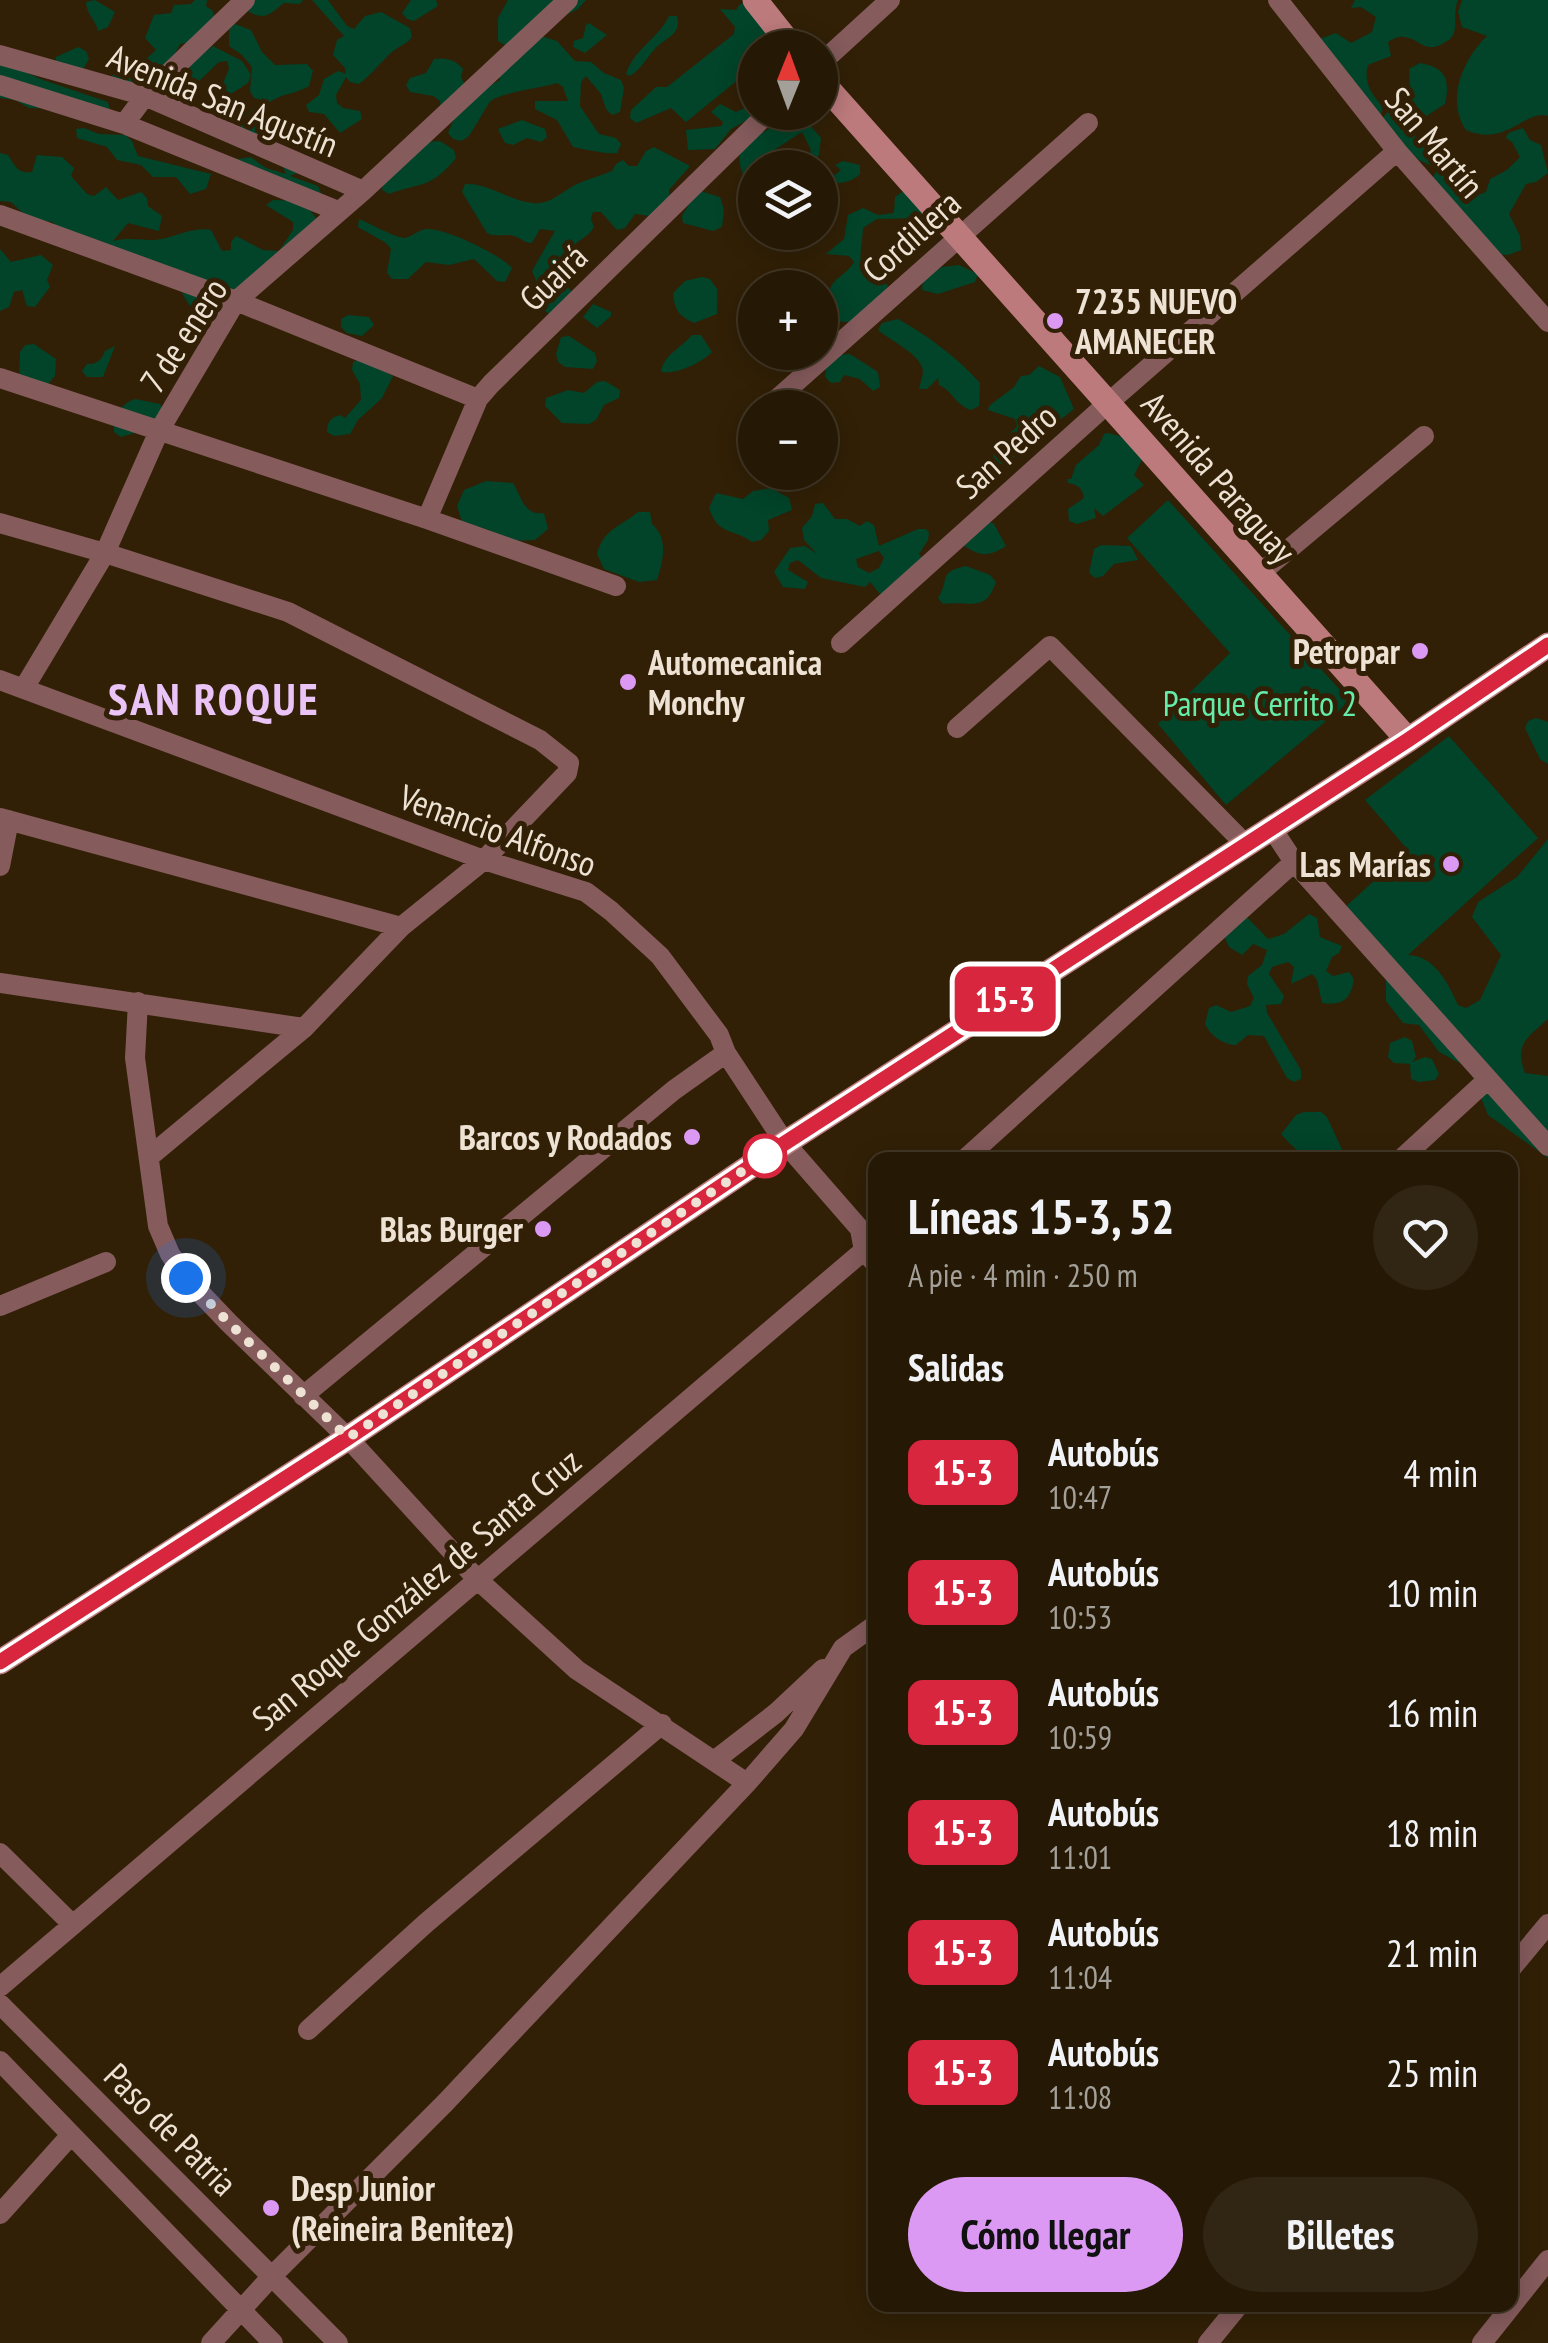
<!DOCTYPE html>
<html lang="es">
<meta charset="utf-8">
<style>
:root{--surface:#251804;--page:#312513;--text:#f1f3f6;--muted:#a3a09a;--line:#423726;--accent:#dc99f4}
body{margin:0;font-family:"PT Sans Narrow",sans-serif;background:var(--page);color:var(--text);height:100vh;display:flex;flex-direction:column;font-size:38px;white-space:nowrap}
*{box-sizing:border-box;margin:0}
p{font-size:32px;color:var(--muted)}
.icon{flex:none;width:55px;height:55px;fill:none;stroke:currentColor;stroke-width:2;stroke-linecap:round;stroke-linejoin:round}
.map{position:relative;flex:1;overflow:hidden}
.sheet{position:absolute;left:868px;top:1152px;width:650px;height:1160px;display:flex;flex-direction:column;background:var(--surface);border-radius:20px;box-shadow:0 5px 25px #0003,0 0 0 2px var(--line)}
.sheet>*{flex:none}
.badge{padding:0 20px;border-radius:15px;font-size:35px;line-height:65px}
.needle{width:65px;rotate:1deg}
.buttons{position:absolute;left:738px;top:30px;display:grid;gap:20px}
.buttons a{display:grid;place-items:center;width:100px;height:100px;border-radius:50%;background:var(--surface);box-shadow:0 5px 25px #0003,0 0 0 2px var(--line);font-size:50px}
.you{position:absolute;width:50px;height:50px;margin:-25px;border:8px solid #fff;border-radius:50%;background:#1a73e8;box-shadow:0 0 0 15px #1a73e833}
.map>.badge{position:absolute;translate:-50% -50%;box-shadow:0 0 0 5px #fff}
h2{padding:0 40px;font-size:38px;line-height:90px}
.round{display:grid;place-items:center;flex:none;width:105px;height:105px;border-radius:52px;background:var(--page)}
.summary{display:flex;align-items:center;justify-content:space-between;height:170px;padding:0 40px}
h1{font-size:48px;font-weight:600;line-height:75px}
.cta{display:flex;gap:20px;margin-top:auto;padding:20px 40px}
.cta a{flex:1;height:115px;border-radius:60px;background:var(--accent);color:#111;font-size:40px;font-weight:600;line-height:115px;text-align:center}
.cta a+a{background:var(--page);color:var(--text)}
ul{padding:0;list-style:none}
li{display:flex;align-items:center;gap:30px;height:120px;padding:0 40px}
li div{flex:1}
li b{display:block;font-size:38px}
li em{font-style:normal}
li .badge{min-width:110px;font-weight:700;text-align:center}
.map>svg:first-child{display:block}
</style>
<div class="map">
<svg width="1548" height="2343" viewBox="0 0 1548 2343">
<rect width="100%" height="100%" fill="#312006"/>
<!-- green -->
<path fill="#014429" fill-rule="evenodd" d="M 95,0 L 115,12 L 108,27 L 98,31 C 96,20 86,14 86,2 Z
M 195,0 L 207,0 L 206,6 L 213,11 L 217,27 L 187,43 L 180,44 L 168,67 L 153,71 L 142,94 L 110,82 L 113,74 L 137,67 L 156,50 L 145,38 L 154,15 L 171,13 L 174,5 L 191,4 Z
M 245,0 L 303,0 L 300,4 L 284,3 C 271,13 266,21 249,12 Z
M 312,0 L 328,0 L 347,26 L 354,29 L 365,16 L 381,12 L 410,28 L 412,37 C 406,45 398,46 391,53 C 380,63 372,74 359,84 L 350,82 L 346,77 L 336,95 L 337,103 L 343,108 L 360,111 L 362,119 L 340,133 L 324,114 L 309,112 L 306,105 L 319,95 L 324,79 L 338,71 L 346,74 L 345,68 L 333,55 L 337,40 L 344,36 Z
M 411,0 L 436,0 L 438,6 L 414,21 L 407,19 L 402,13 Z
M 508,0 L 586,0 L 578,9 L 505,45 L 498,41 L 498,18 Z
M 1355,0 L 1458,0 C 1453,11 1457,23 1454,33 C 1452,39 1447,41 1442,44 C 1424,54 1419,38 1404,37 C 1398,36 1393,39 1388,42 L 1391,56 L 1368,65 C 1363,82 1372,95 1383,107 L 1381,116 L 1319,39 L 1336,33 L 1351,43 L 1372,32 L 1376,17 L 1361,7 L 1351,8 Z
M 1462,0 L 1548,0 L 1548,116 C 1526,108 1507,148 1466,130 C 1445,99 1464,58 1487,36 L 1462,27 L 1458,12 Z
M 748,2 L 784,47 L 755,48 L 755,66 L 686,122 L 671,108 L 636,123 L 630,118 L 631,110 L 656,87 L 667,87 L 734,34 L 735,27 L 720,9 L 736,10 L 740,4 Z
M 669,16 L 677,16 C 682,36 665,37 654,50 C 645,60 642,68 630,76 L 626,74 C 634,49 658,39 669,16 Z
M 589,23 L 607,35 L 585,53 L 573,47 L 574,41 L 583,38 L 586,25 Z
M 235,24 L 251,30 L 262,52 L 275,65 L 307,64 L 313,71 L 309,86 C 296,94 283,93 270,102 L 254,98 L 250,91 L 252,67 L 242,55 L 229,46 L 229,29 Z
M 541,36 L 557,41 L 575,61 L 591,62 L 604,73 L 621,80 L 624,88 L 620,112 L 612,115 L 606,109 L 601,94 L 586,76 L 581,82 L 580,106 L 599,134 L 616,138 L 621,144 L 617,153 C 610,155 583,149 573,147 L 557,120 L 535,109 L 535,101 L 568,101 L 563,87 L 557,83 C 542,88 495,93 489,103 C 482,114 476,126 468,137 L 461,141 L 453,139 L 448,133 L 454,119 L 441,109 L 440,101 L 433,96 L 410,92 L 406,85 L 410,78 L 426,73 L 434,59 C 446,57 456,60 463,69 L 461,77 L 466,87 L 479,91 L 500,80 L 498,64 L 505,60 L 521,58 L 523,50 Z
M 213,46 L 242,61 L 251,75 L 248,83 L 231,94 L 224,91 L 223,83 L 229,69 L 227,61 L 219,62 L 178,101 L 170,102 L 161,88 L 169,75 L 186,75 L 193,61 Z
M 78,47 L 86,51 L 89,59 L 81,73 L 56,65 L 56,57 Z
M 0,61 L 43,80 L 108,102 L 110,110 L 29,108 L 15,100 L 0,98 Z
M 1420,63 C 1447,68 1450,80 1445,104 L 1417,122 L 1415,138 L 1432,151 L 1446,149 L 1451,157 L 1462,161 L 1458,186 L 1476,196 L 1486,192 L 1490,179 L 1507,170 L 1520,157 L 1512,142 L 1506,138 L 1508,133 L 1523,128 L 1530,140 L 1541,145 L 1548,173 L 1536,182 L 1526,184 L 1509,214 L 1520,236 L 1521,250 L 1508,255 L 1497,254 L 1431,180 L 1438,169 L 1419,160 L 1379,122 L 1410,86 L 1409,69 Z
M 755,103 L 753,117 L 731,129 L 715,149 L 688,150 L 686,130 L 722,126 L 723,122 L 711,112 L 720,104 L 736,112 Z
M 256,105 L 268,115 L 268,123 L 256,135 L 242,132 L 240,123 Z
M 792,113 L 801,115 L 821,138 L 819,155 L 809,167 L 801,167 L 811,150 L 802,132 L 771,152 L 768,159 L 774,167 L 755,168 L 755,190 L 750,188 C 739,169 735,155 745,135 L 766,131 L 784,114 Z
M 522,120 L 545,129 L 547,137 L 541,142 L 527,138 L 513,145 L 505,143 L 498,129 Z
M 84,128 L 99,134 L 125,135 L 132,141 L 138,156 L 211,174 L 206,189 L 190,194 L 176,177 L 153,177 L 141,165 L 117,160 L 107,147 L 77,138 L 76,129 Z
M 440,141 L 454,150 L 456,158 C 431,189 421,182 389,194 L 382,190 L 385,173 L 423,142 Z
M 654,147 L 690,166 L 669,190 L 671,207 L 658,217 L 635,214 L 625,228 L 617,230 L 601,212 L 593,212 L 591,219 L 594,227 C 588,238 577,239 572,249 L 577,255 L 576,264 L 559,278 L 577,297 L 550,315 L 544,310 L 541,292 L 532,271 L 555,231 L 540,229 L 532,243 C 523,243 522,238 514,236 C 504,233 497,238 487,233 L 462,192 L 465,184 C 491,183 508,201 533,203 C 550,205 561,192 575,185 C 587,179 600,176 612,171 L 616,164 L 623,160 L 629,166 L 637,166 L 646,151 Z
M 0,153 L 8,155 C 15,166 18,174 32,172 L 37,155 L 62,157 L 74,168 L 71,176 L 87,194 L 94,196 L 106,187 L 118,200 L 141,192 L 147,198 L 148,206 L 162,216 L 159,231 L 128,223 L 113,241 C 128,237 140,240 155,240 C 174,238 192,226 211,230 L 222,251 L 231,250 L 231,242 L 236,236 L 263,250 L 279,251 L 293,230 L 293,222 L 266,205 L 273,200 L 304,201 L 318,221 L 210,332 C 198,307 181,307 179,275 L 63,234 L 53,222 L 29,219 L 11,202 L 0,201 Z
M 251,157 L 266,168 L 286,174 L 281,162 L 304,170 L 290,176 L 318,186 L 321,193 L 319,201 L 226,161 Z
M 843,161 L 860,165 L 860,174 C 851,183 834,186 822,181 L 826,174 L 835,175 L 841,170 L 835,165 Z
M 697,190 L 720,197 L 724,210 L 722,227 L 713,231 L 683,223 L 682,216 Z
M 902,192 L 910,194 L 928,211 L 924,218 L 877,219 L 863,228 C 861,263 852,269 888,285 L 883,300 L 860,323 L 820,320 L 820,296 L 829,293 C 832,277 847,275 854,262 L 849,256 L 826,254 L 844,239 L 848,215 L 863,208 L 878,215 L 894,213 L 895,197 Z
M 359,219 C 369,223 396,238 404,238 C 412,237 418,230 426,229 C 444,227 501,255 512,268 L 505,282 L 497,281 L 474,259 L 449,265 L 426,262 L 408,279 L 392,279 L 387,273 L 391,249 L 386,243 L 358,227 Z
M 772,233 L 807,233 L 808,237 L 803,245 L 772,250 L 768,243 Z
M 0,249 L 11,262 L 41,255 L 53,265 L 47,280 L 50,287 L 35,307 L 27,306 L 22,290 L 14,292 L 9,307 L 0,311 Z
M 959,265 L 978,274 L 975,282 L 938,294 L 922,290 L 923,278 L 942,267 Z
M 702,277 L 710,279 L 717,289 L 717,314 L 694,323 C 678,315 675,311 673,293 L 685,281 Z
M 593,304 L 611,312 L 611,316 L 597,328 L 583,317 Z
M 348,315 L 369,317 L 374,325 L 362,336 L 347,333 L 341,327 L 341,319 Z
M 898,319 C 928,336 957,357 980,383 L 979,406 L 971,410 C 955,405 953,391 939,385 L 938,378 L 927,389 L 919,389 C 920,383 923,377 923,371 C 922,355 888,339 878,330 L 882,323 Z
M 692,335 L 701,335 L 712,352 C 702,363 675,375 661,372 C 664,354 681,348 692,335 Z
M 569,336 L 595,353 L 597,361 L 593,369 L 565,367 L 558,362 L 556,354 L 561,337 Z
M 34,344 L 56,359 L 55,376 L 43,390 L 19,385 L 20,352 L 25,345 Z
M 115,346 L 103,377 L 87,377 L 82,371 L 87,364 C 97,364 101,361 105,351 Z
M 850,354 L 878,372 L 880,387 L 873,391 L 860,379 L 844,375 L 840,382 L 831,383 L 825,377 L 827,360 L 833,355 Z
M 361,359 L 393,376 L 382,398 L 358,420 L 350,434 L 334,436 L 327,432 C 327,422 330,418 340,415 L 345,418 L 361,400 L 360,384 L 352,370 L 353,362 Z
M 1039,366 L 1060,377 L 1074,409 L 1060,420 L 1031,427 C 1023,447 1017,463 994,465 L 993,453 L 1016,443 L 1010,433 L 1017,427 L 1015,419 L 988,410 L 989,406 L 1014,387 L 1021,376 L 1029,375 Z
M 605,381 L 620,390 L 619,398 L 604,405 L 596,420 L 589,424 L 562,423 L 545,406 L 546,398 L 568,390 L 584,393 L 597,382 Z
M 135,399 L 160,404 L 164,412 L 138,432 L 121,437 L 114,432 C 113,417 120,404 135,399 Z
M 1108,433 L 1134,440 L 1142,460 L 1134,475 L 1144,485 L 1103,516 L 1094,508 L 1096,518 L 1077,524 L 1069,521 L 1068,509 L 1084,498 C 1082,488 1079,485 1068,483 L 1067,479 L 1071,479 L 1076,465 L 1099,445 L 1104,434 Z
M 486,481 L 513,483 C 522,497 524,516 544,513 L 548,529 L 535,540 L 509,541 L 489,530 L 462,522 L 457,506 L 464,490 Z
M 771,488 L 789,498 L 792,510 L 768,520 L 769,531 L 761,540 L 752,542 C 733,528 718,536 709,508 L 716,493 L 743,499 L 753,491 Z
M 1168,500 L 1350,701 L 1226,805 L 1158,724 L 1230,653 L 1127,538 Z
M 823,503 L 835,519 L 847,519 L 860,526 L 867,521 L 874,525 L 879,546 L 918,529 L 926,529 L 929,532 L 928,540 L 919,554 L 924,560 L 877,601 L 880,594 L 870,582 L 865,587 L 821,578 L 798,560 L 790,563 L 788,570 L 808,582 L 805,589 L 783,587 L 774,572 L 790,548 L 805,546 L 817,554 L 804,540 L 802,528 L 812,516 L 815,504 ZM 879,551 L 884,558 L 879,568 L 869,573 L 858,567 L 856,559 Z
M 638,512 L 650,512 L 652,524 C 669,539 663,561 657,580 L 639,582 L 604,569 L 597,554 C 604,528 620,527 638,512 Z
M 987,520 L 994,524 L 1006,546 C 989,557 980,557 963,545 Z
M 1101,545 L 1131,546 L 1138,560 L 1114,564 L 1103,576 L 1095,578 L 1089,573 L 1094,549 Z
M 966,566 L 990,575 L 996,582 C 985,614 970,600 943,604 L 938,598 C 950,578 938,572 966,566 Z
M 1536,718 L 1548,722 L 1548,764 L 1540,759 L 1525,728 L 1528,721 Z
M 1449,736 L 1538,838 L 1408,955 C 1435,956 1448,983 1458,1005 L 1466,1008 L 1480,1000 L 1501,955 L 1472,917 L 1478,902 L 1517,877 L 1548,839 L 1548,1019 C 1527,1038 1514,1044 1525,1073 L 1548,1076 L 1548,1158 L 1488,1115 L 1469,1068 L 1439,1052 L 1419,1025 L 1403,1023 L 1386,1001 L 1386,969 L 1344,908 L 1408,850 L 1365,800 Z
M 1309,914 L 1317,918 L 1320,937 L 1342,946 L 1339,953 L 1332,957 L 1326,971 L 1333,976 L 1349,972 L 1354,979 C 1351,999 1343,1006 1322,1003 L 1317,980 L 1312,974 L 1291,984 L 1294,967 L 1288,962 L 1272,967 L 1269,974 L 1284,996 L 1281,1004 L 1266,1005 L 1267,1013 L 1301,1070 L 1301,1079 L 1294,1082 L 1287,1078 L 1264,1036 L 1248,1035 L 1236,1045 C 1223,1045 1210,1035 1205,1024 L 1209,1008 L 1216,1005 L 1231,1012 L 1250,1006 L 1254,998 L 1247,984 L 1248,976 L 1262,965 L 1267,950 L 1253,944 L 1242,955 L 1229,947 L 1222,932 L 1245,915 L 1268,939 L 1284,934 Z
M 1405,1037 L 1412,1041 L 1416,1057 L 1412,1062 L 1425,1057 L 1432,1059 L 1439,1074 L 1435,1080 L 1419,1082 L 1411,1079 L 1410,1064 L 1394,1063 L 1388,1057 L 1390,1043 Z
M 1304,1112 L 1321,1112 L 1327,1117 L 1347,1160 C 1313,1160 1304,1161 1281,1134 L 1296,1115 Z"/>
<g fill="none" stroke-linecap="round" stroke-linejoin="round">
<!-- street -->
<path stroke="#855b5c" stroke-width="20" d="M 1278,0 L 1397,151 L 1548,322
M 0,55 L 145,96 L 363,191
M 820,64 L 890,0
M 0,85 L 124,124 L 338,211
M 124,124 L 145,96 L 245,0
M 0,215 L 236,301 L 478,399
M 0,378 L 427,519 L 616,586
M 777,399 L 1088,123
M 427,519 L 478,399 L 491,384 L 769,112
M 0,523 L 105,553 L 288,612 L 540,740 L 569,763 L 567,773 L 484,860 L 401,927 L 304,1028 L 149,1157
M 1258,575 L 1424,436
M 841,643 L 1107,404 L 1397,151
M 0,680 L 484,860 L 586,892 L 611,911 L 660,956 L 719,1035 L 726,1053 L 785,1143 L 860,1229 L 864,1251 L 875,1263
M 24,688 L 105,553 L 159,431 L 236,301 L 363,191 L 568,0
M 957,728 L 1050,646 L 1245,844
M 0,818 L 401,927
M 1271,827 L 1294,862 L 1548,1146
M 0,866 L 9,820
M 0,983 L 304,1028
M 138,1002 L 135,1058 L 158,1226 L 170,1254 L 186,1278 L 229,1323 L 348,1438 L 478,1580 L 577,1670 L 747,1783
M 964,1160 L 1294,862
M 1400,1160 L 1487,1080
M 0,1306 L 106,1262
M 303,1396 L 674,1090 L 726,1053
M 714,1761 L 776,1713 L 823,1669
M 0,1853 L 73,1925
M 1510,1970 L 1548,1924
M 0,1987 L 875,1241
M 0,2004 L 338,2343
M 308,2030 L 426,1923 L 662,1724
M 0,2061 L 273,2343
M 0,2214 L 71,2135
M 211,2343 L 272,2276 L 445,2103 L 747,1783 L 794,1729 L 843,1648 L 875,1625
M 1208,2343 L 1239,2305
M 1482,2343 L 1548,2260"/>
<!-- secondary -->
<path stroke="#bc7a7c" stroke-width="25" d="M 755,0 L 793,48
M 820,80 L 1408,740
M 0,1662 L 348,1438 L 785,1143 L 1408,740 L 1548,645"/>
</g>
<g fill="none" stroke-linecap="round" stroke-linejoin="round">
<!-- line casing -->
<g stroke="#fff" stroke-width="22">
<path id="line" d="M 0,1662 L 348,1438 L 785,1143 L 1408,740 L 1548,645"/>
</g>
<!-- line -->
<use href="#line" stroke="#d7263d" stroke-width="15"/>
<!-- walk -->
<path stroke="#ede2d3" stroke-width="10" stroke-dasharray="0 18" d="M 186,1278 L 229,1323 L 348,1438 L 765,1156"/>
</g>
<!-- markers -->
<g fill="#dc99f4" stroke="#312006" stroke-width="4">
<circle cx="1055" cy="321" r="10"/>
<circle cx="1420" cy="651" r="10"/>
<circle cx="628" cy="682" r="10"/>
<circle cx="1451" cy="864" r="10"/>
<circle cx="692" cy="1137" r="10"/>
<circle cx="543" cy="1229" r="10"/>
<circle cx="271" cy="2208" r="10"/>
</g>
<circle fill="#fff" stroke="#d7263d" stroke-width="5" cx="765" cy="1156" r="20"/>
<g text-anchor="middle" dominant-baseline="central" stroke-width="10" stroke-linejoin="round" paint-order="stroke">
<!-- street labels -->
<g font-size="35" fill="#ede2d3" stroke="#312006">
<text transform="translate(223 100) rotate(22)">Avenida San Agustín</text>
<text transform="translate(1435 142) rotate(50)">San Martín</text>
<text transform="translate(911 236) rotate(-42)">Cordillera</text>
<text transform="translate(553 277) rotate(-44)">Guairá</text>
<text transform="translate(183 335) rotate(-57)">7 de enero</text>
<text transform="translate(1006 451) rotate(-42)">San Pedro</text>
<text transform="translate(1219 477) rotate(49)">Avenida Paraguay</text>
<text transform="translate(498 830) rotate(20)">Venancio Alfonso</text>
<text transform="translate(416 1589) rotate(-40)">San Roque González de Santa Cruz</text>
<text transform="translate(171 2129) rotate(45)">Paso de Patria</text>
</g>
<!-- poi labels -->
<g font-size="35" font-weight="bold" fill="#ede2d3" stroke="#312006" text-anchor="end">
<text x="1075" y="301" text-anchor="start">7235 NUEVO<tspan x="1075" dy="40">AMANECER</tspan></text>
<text x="1400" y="651">Petropar</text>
<text x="648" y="662" text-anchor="start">Automecanica<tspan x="648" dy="40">Monchy</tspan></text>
<text x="1431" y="864">Las Marías</text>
<text x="672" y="1137">Barcos y Rodados</text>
<text x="523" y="1229">Blas Burger</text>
<text x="291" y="2188" text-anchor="start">Desp Junior<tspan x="291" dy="40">(Reineira Benitez)</tspan></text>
</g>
<!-- park labels -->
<g font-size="35" fill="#65ecaa" stroke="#312006">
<text x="1260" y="703">Parque Cerrito 2</text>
</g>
<!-- district labels -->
<g font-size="45" font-weight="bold" letter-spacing="2.5" fill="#eac4f7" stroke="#312006">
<text x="214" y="698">SAN ROQUE</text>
</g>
</g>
</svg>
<div class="buttons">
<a><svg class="needle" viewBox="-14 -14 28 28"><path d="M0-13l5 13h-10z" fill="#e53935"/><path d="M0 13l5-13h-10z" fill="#a3a09a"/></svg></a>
<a><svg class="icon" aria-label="layers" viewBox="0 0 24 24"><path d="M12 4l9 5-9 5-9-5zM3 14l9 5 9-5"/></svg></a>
<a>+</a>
<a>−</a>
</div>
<div class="you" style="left:186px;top:1278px"></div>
<b class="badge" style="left:1005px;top:999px;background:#d7263d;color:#fff">15-3</b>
<section class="sheet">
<div class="summary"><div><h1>Líneas 15-3, 52</h1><p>A pie · 4 min · 250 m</p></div><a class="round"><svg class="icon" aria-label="heart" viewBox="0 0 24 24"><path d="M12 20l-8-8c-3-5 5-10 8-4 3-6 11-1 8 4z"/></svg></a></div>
<h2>Salidas</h2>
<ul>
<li><span class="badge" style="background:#d7263d;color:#fff">15-3</span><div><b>Autobús</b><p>10:47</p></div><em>4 min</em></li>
<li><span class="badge" style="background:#d7263d;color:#fff">15-3</span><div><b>Autobús</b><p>10:53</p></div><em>10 min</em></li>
<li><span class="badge" style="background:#d7263d;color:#fff">15-3</span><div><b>Autobús</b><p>10:59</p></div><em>16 min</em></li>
<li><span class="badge" style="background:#d7263d;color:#fff">15-3</span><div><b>Autobús</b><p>11:01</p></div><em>18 min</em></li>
<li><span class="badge" style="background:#d7263d;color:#fff">15-3</span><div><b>Autobús</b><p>11:04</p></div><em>21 min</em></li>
<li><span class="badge" style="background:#d7263d;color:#fff">15-3</span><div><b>Autobús</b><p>11:08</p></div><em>25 min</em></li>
</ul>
<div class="cta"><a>Cómo llegar</a><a>Billetes</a></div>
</section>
</div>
